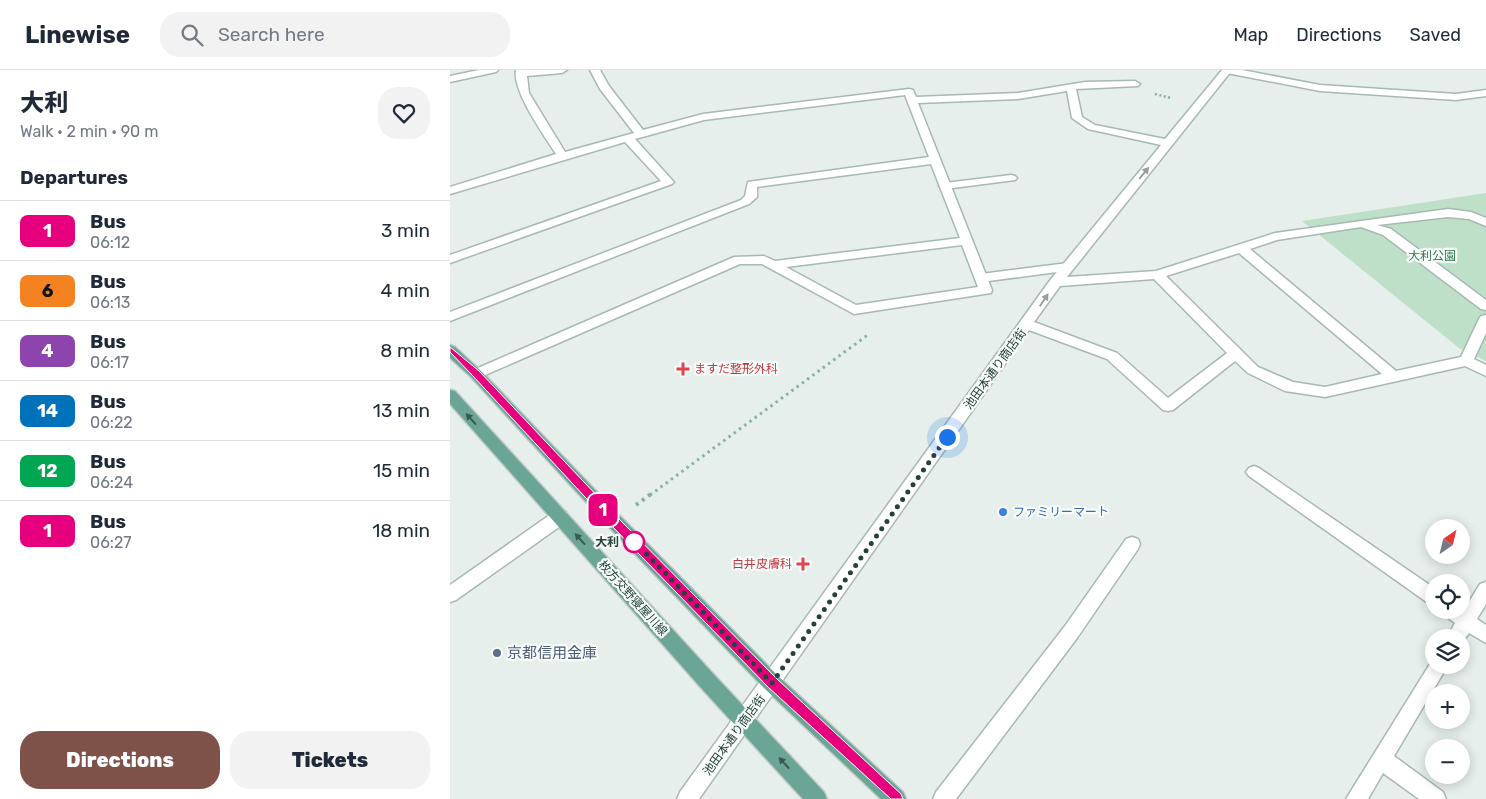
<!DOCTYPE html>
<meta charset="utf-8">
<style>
:root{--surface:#fff;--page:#f2f2f3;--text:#1f2937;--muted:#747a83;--line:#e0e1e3;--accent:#7f5249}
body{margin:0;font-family:Rubik,"Noto Sans JP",sans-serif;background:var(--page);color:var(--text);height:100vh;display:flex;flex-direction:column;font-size:19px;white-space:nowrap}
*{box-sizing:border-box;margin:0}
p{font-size:16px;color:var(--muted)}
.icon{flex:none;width:28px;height:28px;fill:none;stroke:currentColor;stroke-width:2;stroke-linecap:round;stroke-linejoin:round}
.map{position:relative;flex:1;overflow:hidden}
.drawer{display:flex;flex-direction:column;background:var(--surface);width:450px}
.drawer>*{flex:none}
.badge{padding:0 10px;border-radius:8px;font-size:18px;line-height:32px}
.needle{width:32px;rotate:35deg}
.fabs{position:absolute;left:975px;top:449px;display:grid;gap:10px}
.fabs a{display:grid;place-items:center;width:45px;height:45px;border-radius:50%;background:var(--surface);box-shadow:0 2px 12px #0003;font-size:25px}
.you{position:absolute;width:25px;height:25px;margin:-12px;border:4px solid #fff;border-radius:50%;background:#1a73e8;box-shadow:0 0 0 8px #1a73e833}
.map>.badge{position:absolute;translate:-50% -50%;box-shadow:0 0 0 2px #fff}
h2{padding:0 20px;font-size:19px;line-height:45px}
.round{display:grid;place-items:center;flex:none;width:52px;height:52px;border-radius:20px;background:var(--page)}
.head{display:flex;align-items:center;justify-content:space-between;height:85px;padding:0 20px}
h1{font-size:24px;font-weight:800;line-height:38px}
.button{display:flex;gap:10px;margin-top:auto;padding:10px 20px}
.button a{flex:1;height:58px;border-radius:20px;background:var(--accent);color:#fff;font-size:20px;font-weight:800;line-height:58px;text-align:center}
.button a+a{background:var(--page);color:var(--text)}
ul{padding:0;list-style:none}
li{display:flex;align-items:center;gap:15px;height:60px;padding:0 20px;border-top:1px solid var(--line)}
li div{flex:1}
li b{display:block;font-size:19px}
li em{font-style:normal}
li .badge{min-width:55px;font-weight:700;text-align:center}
header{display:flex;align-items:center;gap:30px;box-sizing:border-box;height:70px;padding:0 25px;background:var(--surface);border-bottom:1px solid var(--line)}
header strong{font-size:24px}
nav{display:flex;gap:28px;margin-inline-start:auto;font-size:18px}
.search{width:350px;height:45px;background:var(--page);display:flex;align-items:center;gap:12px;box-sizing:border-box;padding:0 18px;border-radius:20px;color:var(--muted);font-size:19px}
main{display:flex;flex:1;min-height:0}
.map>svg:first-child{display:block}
</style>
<header>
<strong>Linewise</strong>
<div class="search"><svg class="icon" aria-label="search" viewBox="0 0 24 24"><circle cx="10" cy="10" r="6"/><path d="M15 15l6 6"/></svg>Search here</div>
<nav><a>Map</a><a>Directions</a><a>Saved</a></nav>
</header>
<main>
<section class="drawer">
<div class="head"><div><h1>大利</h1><p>Walk · 2 min · 90 m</p></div><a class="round"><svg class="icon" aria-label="heart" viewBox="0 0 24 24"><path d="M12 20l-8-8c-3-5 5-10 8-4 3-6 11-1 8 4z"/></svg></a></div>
<h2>Departures</h2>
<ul>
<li><span class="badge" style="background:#e6007e;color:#fff">1</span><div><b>Bus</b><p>06:12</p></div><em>3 min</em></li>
<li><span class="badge" style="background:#f58220;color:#111">6</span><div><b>Bus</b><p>06:13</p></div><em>4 min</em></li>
<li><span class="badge" style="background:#8e44ad;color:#fff">4</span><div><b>Bus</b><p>06:17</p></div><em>8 min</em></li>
<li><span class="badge" style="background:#0072bc;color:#fff">14</span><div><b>Bus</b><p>06:22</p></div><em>13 min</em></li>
<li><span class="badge" style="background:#00a651;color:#fff">12</span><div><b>Bus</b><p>06:24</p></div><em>15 min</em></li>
<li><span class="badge" style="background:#e6007e;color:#fff">1</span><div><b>Bus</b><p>06:27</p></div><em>18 min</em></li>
</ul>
<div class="button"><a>Directions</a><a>Tickets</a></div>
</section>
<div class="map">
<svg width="1036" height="729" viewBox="0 0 1036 729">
<rect width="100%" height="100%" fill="#e6efeb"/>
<!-- green -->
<path fill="#bfe0c8" d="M 1036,123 L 1036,291 L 1009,278 L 852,151 Z"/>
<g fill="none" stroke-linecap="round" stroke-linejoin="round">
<!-- lane casing -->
<g stroke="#a8b8b2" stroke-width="3">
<path id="lane" d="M 29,0 L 48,0 L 46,2 L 0,12 L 0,6 Z
M 772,0 L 792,0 L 870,15 L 1006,24 L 1036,20 L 1036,26 L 1006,30 L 870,21 L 777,3 Z
M 561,105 L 565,106 L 567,108 L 565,110 L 495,119 L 489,116 L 495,113 Z
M 618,193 L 622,194 L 624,197 L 622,200 L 531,212 L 525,208 L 531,204 Z"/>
</g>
<!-- street casing -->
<g stroke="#a8b8b2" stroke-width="3">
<path id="street" d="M 66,0 L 117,0 L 112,3 L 77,6 L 79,23 L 115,82 L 184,63 L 150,19 L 140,0 L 150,0 L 159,16 L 193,60 L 253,44 L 459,19 L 463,20 L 466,27 L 568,23 L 635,12 L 685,11 L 690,14 L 688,16 L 626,19 L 632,47 L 645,55 L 715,69 L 772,0 L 782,0 L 617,207 L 706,201 L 825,163 L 998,139 L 1021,142 L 1036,148 L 1036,156 L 1019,149 L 998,147 L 927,155 L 941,159 L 1036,230 L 1036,240 L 1031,239 L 933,165 L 911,157 L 827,170 L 800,179 L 946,301 L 1011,287 L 1029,249 L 1031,246 L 1036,245 L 1036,263 L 1024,289 L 1036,295 L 1036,306 L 1015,296 L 875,327 L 835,321 L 798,303 L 785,291 L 723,340 L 718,341 L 713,340 L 657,289 L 579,260 L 249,729 L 227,729 L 230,722 L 601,209 L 711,75 L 638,59 L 622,48 L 617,21 L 568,29 L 468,33 L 542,220 L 541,223 L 404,244 L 312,194 L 290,194 L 26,309 L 21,307 L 19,304 L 21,301 L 284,187 L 314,186 L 325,191 L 510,168 L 481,94 L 307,117 L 307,127 L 299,134 L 0,251 L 0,242 L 291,130 L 295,126 L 298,112 L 479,87 L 455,25 L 254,50 L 185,69 L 222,110 L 224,112 L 222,114 L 0,193 L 0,185 L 211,111 L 175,72 L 0,124 L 0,117 L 106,84 C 94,65 62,21 66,0 ZM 512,175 L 528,217 L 406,235 L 336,197 ZM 789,183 L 932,304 L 875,317 L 843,312 L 808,297 L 716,206 ZM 704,209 L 777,283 L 718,328 L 667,283 L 584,252 L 610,216 Z
M 804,396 L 809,398 L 984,518 L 984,535 L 978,533 L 799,406 L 796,402 L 799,398 Z
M 110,440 L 116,442 L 118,447 L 116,452 L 6,530 L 0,532 L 0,515 L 104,442 Z
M 682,467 L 688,469 L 690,474 L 688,479 L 627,568 L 506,729 L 483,729 L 486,722 L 615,556 L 676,469 Z
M 1036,512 L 1036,534 L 1027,549 L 1036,555 L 1036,573 L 1019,563 L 1011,574 L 1011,568 L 997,568 L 1005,553 L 994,545 L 991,540 L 1011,540 L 1011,538 L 1014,540 L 1030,514 Z
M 983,589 L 984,595 L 998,595 L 944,686 L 993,722 L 996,729 L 969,729 L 933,703 L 918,729 L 896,729 Z"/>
</g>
<!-- primary casing -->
<g stroke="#c2cac8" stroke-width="3">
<path id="primary" d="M 0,275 L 5,277 L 31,301 L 170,446 L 329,607 L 453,722 L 456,729 L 431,729 L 315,619 L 158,456 L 21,307 L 0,288 Z
M 0,320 L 5,321 L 267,608 L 374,722 L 377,729 L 353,729 L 253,620 L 0,334 Z"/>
</g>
<!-- path-far2 -->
<path stroke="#86b3a5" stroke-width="2.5" stroke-dasharray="2 2.5" stroke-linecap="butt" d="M 705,24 L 721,28"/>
<!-- path-far1 -->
<path stroke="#86b3a5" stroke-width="3" stroke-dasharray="2.5 4" stroke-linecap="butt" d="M 200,425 L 419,264"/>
<!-- path -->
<path stroke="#86b3a5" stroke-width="4" stroke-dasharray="3 4.5" stroke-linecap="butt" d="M 186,435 L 201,424"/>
<!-- lane -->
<use href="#lane" fill="#fff" fill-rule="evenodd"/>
<!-- street -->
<use href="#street" fill="#fff" fill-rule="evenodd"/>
<!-- primary -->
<use href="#primary" fill="#6aa596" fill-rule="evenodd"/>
</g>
<!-- one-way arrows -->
<defs><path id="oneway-solid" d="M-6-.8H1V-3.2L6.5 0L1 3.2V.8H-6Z" transform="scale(1.25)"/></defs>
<g fill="#92a09c">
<use href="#oneway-solid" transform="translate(694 103) rotate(-51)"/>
<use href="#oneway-solid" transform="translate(594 230) rotate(-56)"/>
</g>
<g fill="#365b51">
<use href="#oneway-solid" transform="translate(21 349) rotate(-132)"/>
<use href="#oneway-solid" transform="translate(130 469) rotate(-132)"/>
<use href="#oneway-solid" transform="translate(334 693) rotate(-133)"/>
</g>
<!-- line -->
<path fill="#e6007e" stroke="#fff" d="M 0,277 L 29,301 L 168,448 L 327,609 L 451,724 L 453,729 L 441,729 L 318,617 L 160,454 L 23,306 L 0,282 Z"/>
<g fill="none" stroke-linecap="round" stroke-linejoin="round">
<!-- walk -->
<path stroke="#24423a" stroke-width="5" stroke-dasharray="0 9" d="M 184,472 L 178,465 L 322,613 L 497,367"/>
</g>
<!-- markers -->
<g fill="#e0444e" stroke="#f7fbf9" stroke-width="2">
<path d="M230.5 291.5h5v5h5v5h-5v5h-5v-5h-5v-5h5z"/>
<path d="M350.5 486.5h5v5h5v5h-5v5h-5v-5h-5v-5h5z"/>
</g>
<circle fill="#3f7fe0" stroke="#f7fbf9" stroke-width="2" cx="553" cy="442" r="5"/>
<circle fill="#fff" stroke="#e6007e" stroke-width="2.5" cx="184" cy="472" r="10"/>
<circle fill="#5c6f8a" stroke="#f7fbf9" stroke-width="2" cx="47" cy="583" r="5"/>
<g text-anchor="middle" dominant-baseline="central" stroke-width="4.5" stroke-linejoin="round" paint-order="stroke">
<!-- park labels -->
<g font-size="12" fill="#2d7a4b" stroke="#f7fbf9">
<text x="982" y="186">大利公園</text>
</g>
<!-- health labels -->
<g font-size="12" fill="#be3a42" stroke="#f7fbf9" text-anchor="start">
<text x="244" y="299">ますだ整形外科</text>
<text x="342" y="494" text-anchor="end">白井皮膚科</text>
</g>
<!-- street labels -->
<g font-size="12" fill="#24423a" stroke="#f7fbf9">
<text transform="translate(545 299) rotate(-54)">池田本通り商店街</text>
<text transform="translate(183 528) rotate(48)">枚方交野寝屋川線</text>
<text transform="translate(284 665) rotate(-54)">池田本通り商店街</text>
</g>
<!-- shop labels -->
<g font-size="12" fill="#366cbe" stroke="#f7fbf9" text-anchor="start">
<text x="563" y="442">ファミリーマート</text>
</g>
<!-- stop labels -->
<g font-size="12" font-weight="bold" fill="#24423a" stroke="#f7fbf9" text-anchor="end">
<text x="169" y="472">大利</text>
</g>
<!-- near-service labels -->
<g font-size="15" fill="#4e5e75" stroke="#f7fbf9" text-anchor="start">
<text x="57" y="583">京都信用金庫</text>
</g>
</g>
</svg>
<div class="fabs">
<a><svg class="needle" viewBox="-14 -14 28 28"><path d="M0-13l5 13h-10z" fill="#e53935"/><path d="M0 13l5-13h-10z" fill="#747a83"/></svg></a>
<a><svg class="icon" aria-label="locate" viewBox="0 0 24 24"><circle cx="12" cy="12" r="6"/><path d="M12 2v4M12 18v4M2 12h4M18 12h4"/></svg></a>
<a><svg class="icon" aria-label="layers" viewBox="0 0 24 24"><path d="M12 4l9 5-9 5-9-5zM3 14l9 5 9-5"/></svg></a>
<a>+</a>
<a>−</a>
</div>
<div class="you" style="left:497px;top:367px"></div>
<b class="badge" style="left:153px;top:440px;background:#e6007e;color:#fff">1</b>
</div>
</main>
